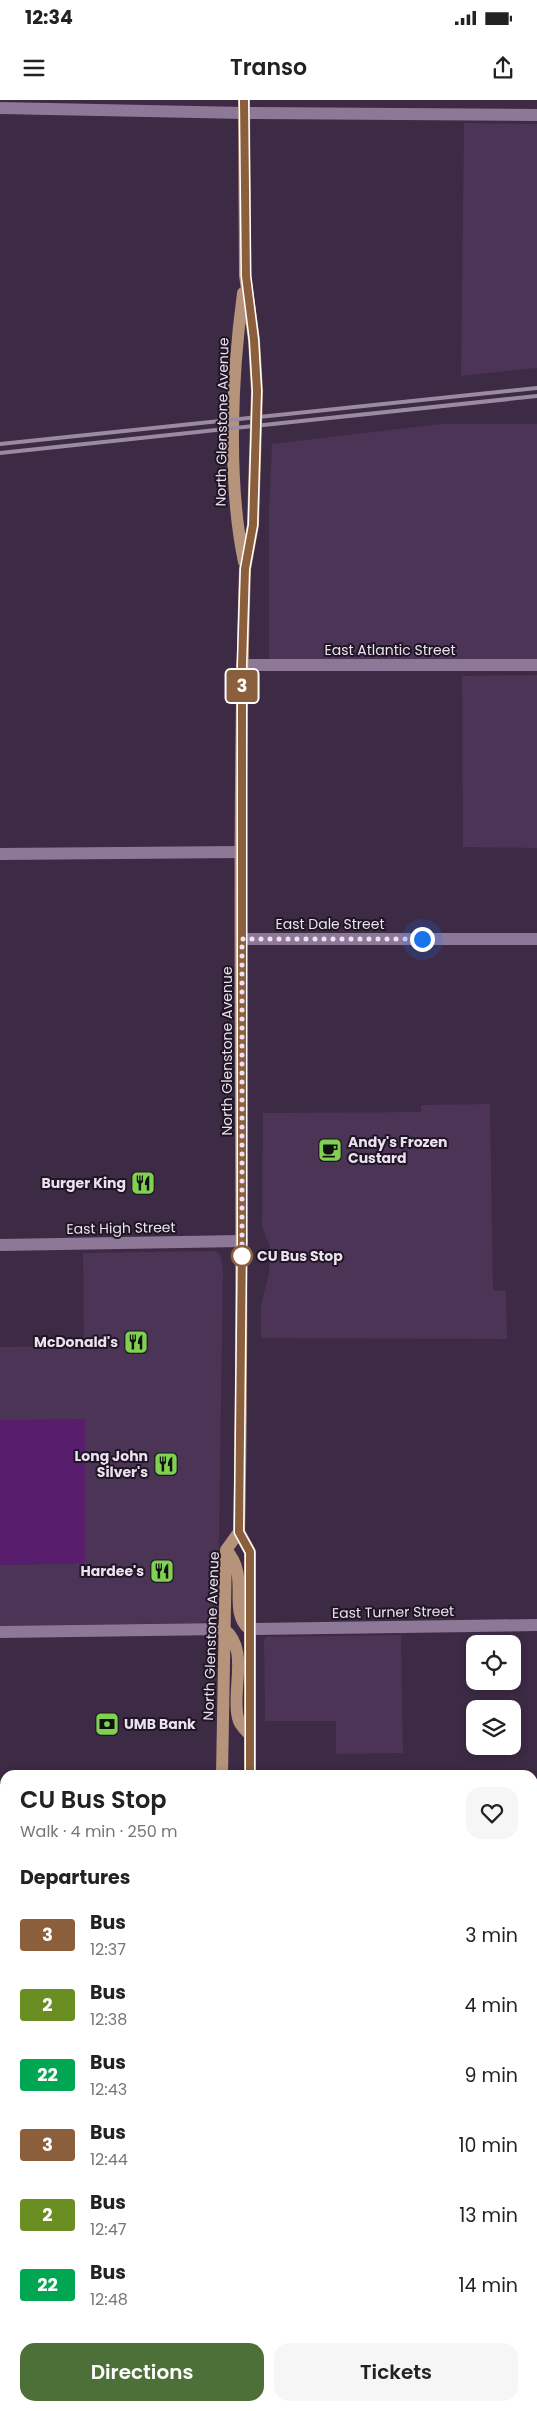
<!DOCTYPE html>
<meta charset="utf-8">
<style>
:root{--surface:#fff;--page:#f6f6f6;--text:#222;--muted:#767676;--accent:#4c7037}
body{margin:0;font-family:Poppins,sans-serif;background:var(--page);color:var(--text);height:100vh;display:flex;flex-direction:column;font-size:19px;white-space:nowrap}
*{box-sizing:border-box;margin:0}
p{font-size:16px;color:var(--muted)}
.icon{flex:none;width:28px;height:28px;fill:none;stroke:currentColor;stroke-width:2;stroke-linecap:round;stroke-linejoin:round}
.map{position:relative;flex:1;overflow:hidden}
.panel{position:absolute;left:0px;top:1670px;width:538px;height:641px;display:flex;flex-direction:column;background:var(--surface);border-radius:15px 15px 0 0;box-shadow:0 2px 8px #0003}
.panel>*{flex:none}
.badge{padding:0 10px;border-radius:4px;font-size:18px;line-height:32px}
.fabs{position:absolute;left:466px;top:1535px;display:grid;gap:10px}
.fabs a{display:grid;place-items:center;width:55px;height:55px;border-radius:10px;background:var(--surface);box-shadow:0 2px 8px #0003;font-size:25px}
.you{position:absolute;width:25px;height:25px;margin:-12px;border:4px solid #fff;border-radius:50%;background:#1a73e8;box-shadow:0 0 0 8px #1a73e833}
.map>.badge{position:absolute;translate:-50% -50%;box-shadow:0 0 0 2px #fff}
h2{padding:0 20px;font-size:19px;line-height:45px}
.round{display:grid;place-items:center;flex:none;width:52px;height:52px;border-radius:15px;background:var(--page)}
.headline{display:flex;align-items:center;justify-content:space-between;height:85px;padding:0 20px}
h1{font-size:24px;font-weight:600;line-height:38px}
.action{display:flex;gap:10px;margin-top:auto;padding:10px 20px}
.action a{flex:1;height:58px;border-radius:15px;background:var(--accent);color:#fff;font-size:20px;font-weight:600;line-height:58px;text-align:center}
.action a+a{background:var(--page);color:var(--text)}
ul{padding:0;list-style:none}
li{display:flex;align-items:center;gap:15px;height:70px;padding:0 20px}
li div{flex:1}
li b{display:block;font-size:19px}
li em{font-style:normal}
li .badge{min-width:55px;font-weight:700;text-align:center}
.status{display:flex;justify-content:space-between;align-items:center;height:35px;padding:0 25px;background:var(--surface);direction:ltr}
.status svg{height:14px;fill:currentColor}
header{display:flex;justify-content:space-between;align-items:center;height:65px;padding:0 20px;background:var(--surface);font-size:22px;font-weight:600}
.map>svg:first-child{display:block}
</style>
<div class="status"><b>12:34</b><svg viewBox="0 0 49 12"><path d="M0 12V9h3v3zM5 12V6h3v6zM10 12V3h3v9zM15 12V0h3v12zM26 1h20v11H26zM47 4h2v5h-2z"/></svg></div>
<header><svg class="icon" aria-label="menu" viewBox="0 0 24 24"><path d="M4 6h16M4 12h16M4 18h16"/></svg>Transo<svg class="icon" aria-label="share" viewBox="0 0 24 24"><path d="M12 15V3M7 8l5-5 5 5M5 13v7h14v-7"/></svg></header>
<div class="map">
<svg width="537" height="2311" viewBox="0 0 537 2311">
<rect width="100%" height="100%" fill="#3d2a45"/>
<!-- built -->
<path fill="#4b3455" d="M 464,23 L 537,24 L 537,268 L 461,276 Z
M 440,324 L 537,324 L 537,559 L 274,560 L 269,558 L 269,411 L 272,344 Z
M 537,575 L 537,748 L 463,747 L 462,576 Z
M 490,1004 L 493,1190 L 506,1191 L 507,1239 L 261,1238 L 261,1205 L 269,1173 L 270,1147 L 262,1127 L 263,1013 L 421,1012 L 421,1005 Z
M 215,1151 L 220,1154 L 223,1168 L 218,1507 L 215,1516 L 210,1520 L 198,1523 L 0,1526 L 0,1465 L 85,1463 L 85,1320 L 0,1320 L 0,1247 L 84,1246 L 83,1153 Z
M 401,1535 L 403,1653 L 336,1654 L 336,1621 L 265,1621 L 264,1541 L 266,1537 Z"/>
<!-- green -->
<path fill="#581d6d" d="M 85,1319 L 85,1463 L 0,1465 L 0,1320 Z"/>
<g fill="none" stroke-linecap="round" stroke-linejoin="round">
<!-- minor -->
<path stroke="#8e7897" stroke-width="12" d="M 0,8 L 244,13 L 537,15
M 242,565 L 537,565
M 0,754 L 241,752
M 242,839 L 537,839
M 0,1145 L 242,1141
M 249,1529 L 537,1525
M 0,1532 L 224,1529"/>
<!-- major -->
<path stroke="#b6937b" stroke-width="12" d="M 244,0 L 245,175 L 254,240 L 257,291 L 253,425 L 245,469 C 235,790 246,1111 239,1432 L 250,1452 L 250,1675
M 243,193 C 232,275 227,380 244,462
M 226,1450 C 251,1476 227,1510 249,1529
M 224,1529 C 250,1549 231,1591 238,1618 C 239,1625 245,1630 249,1634
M 222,1675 L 226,1450 L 239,1432
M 0,1988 L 5,1988
M 532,2009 L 537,2011
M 0,2021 L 5,2021
M 0,2033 L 5,2033
M 214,2306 L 215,2311
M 198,2311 L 200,2306
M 240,2311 L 241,2306"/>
<!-- rail -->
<path stroke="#9b8ba1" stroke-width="4" d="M 0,344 L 537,288
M 0,353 L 537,296"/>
</g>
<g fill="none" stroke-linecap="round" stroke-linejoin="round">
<!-- line casing -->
<g stroke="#fff" stroke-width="11">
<path id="line" d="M 244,0 L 246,176 L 254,240 L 257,291 L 253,425 L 245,469 L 242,565 L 242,1141 L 239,1432 L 250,1452 L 250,1675"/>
</g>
<!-- line -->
<use href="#line" stroke="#8b5e3c" stroke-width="8"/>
<!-- walk -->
<path stroke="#ece0f1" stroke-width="5" stroke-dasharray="0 9" d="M 242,1156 L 242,1159 L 242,839 L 422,839"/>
</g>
<!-- icons -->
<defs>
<g id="cafe-square" transform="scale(1.25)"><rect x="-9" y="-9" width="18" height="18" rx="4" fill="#80d051" stroke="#1f1623"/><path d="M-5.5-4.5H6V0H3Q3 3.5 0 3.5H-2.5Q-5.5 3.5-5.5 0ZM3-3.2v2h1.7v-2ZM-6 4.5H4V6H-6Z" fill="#111"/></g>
<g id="restaurant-square" transform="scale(1.25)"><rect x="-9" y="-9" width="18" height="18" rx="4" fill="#80d051" stroke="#1f1623"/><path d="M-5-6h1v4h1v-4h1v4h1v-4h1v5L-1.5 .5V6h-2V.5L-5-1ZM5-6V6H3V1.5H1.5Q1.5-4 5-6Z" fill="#111"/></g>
<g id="bank-square" transform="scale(1.25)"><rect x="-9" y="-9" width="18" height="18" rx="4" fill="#80d051" stroke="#1f1623"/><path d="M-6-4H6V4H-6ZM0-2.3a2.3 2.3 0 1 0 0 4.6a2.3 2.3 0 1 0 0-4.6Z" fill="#111"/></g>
</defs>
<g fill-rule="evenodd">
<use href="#cafe-square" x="330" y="1050"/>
<use href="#restaurant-square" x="143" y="1083"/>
<use href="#restaurant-square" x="136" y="1242"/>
<use href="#restaurant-square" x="166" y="1364"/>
<use href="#restaurant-square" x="162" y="1471"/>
<use href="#bank-square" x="107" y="1624"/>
</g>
<!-- markers -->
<circle fill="#fff" stroke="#8b5e3c" stroke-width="2.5" cx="242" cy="1156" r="10"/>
<g text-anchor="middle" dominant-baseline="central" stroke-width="4" stroke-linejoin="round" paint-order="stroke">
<!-- street labels -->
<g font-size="14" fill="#ece0f1" stroke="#1f1623">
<text transform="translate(222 322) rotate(-89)">North Glenstone Avenue</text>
<text x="390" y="550">East Atlantic Street</text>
<text x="330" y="824">East Dale Street</text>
<text transform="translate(227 951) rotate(-90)">North Glenstone Avenue</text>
<text transform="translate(121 1128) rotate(-1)">East High Street</text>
<text transform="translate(393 1512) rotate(-1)">East Turner Street</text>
<text transform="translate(211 1536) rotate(-88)">North Glenstone Avenue</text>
</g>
<!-- poi labels -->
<g font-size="14" font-weight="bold" fill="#ece0f1" stroke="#1f1623" text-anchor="end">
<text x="348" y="1042" text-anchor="start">Andy's Frozen<tspan x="348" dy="16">Custard</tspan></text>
<text x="126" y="1083">Burger King</text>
<text x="118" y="1242">McDonald's</text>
<text x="148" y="1356">Long John<tspan x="148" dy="16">Silver's</tspan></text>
<text x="144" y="1471">Hardee's</text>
<text x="124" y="1624" text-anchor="start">UMB Bank</text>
</g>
<!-- stop labels -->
<g font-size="14" font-weight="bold" fill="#ece0f1" stroke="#1f1623" text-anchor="start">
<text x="257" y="1156">CU Bus Stop</text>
</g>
</g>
</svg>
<div class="fabs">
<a><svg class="icon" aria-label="locate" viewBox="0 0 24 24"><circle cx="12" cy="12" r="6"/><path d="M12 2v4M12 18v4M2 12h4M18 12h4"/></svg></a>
<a><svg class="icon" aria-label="layers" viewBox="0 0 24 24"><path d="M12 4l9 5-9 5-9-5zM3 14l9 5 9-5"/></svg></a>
</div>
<div class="you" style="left:422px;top:839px"></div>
<b class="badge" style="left:242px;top:586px;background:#8b5e3c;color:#fff">3</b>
<section class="panel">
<div class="headline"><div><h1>CU Bus Stop</h1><p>Walk · 4 min · 250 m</p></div><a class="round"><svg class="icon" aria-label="heart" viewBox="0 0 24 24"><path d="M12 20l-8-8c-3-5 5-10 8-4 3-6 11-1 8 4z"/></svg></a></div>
<h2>Departures</h2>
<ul>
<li><span class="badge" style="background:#8b5e3c;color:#fff">3</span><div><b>Bus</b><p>12:37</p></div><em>3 min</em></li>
<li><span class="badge" style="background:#6b8e23;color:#fff">2</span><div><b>Bus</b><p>12:38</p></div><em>4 min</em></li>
<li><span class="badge" style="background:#00a651;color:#fff">22</span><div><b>Bus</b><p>12:43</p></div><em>9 min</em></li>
<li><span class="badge" style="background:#8b5e3c;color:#fff">3</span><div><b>Bus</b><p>12:44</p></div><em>10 min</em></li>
<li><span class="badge" style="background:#6b8e23;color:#fff">2</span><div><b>Bus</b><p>12:47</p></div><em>13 min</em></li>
<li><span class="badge" style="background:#00a651;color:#fff">22</span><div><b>Bus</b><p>12:48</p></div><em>14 min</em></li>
</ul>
<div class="action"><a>Directions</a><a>Tickets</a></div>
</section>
</div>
